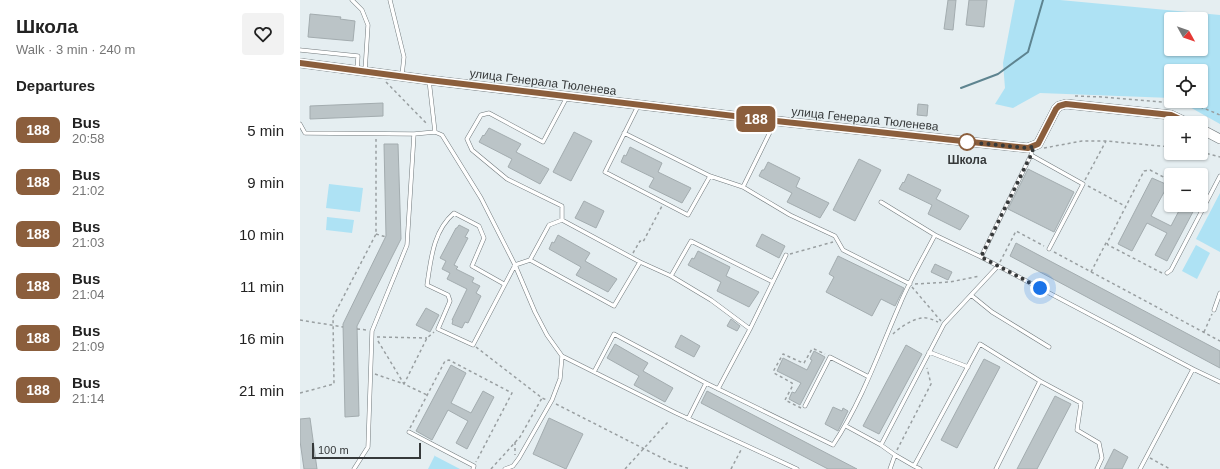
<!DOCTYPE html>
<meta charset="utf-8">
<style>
:root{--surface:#fff;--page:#f2f2f2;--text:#222;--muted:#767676}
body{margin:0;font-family:Arial,sans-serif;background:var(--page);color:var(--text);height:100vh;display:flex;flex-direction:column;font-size:15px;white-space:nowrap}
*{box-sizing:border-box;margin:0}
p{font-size:13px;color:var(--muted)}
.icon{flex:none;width:22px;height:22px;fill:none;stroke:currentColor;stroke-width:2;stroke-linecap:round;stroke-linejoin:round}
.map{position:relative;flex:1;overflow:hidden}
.sheet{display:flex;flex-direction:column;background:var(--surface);width:300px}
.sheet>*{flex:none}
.badge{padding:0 8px;border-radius:6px;font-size:14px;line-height:26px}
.needle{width:26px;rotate:130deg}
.fabs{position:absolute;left:864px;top:12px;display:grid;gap:8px}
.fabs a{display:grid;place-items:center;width:44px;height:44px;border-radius:4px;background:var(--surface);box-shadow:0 1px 3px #0004;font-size:20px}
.scale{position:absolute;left:12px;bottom:10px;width:109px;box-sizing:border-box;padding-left:4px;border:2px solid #36393a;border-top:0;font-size:11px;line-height:14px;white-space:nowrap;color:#36393a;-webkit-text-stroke:3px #e5eef1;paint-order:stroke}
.you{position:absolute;width:20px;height:20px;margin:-10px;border:3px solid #fff;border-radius:50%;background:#1a73e8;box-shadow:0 0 0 6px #1a73e833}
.map>.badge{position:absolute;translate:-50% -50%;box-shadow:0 0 0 2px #fff}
h2{padding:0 16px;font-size:15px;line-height:36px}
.round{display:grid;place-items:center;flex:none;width:42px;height:42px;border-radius:4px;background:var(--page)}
.overview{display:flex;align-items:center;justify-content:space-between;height:68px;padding:0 16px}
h1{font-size:19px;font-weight:800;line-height:30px}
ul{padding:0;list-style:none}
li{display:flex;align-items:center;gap:12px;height:52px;padding:0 16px}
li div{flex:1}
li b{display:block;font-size:15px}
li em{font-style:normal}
li .badge{min-width:44px;font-weight:700;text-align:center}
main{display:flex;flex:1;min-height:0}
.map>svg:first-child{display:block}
</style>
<main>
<section class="sheet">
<div class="overview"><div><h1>Школа</h1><p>Walk · 3 min · 240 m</p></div><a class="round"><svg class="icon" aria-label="heart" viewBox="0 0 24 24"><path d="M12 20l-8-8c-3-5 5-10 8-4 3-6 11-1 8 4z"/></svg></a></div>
<h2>Departures</h2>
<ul>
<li><span class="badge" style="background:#8b5e3c;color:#fff">188</span><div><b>Bus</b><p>20:58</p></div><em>5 min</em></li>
<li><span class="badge" style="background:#8b5e3c;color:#fff">188</span><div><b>Bus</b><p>21:02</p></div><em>9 min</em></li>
<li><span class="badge" style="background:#8b5e3c;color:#fff">188</span><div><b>Bus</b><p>21:03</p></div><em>10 min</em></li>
<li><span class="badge" style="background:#8b5e3c;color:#fff">188</span><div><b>Bus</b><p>21:04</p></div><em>11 min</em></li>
<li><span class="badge" style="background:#8b5e3c;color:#fff">188</span><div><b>Bus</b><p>21:09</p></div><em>16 min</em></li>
<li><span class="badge" style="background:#8b5e3c;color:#fff">188</span><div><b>Bus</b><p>21:14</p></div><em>21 min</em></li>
</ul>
</section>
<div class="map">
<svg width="920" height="469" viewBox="0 0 920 469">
<rect width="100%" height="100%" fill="#e5eef1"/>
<!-- green -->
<path fill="#aee2f4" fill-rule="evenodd" d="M 715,0 L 760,0 L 920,15 L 920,124 L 879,101 L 901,101 L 901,71 L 871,71 L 871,98 L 740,93 L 713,108 L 695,104 L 705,88 L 703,63 ZM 871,19 L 901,19 L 901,49 L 871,49 Z
M 29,184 L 63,188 L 60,212 L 26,208 Z
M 920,193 L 920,252 L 896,239 Z
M 27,217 L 54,220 L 52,233 L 26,230 Z
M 896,245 L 910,253 L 897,279 L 882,271 Z
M 135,455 L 135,456 L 160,469 L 128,469 Z"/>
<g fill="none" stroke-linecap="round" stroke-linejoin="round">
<!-- stream -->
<path stroke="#5e8490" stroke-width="2" d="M 661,88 L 698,74 L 728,52 L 743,0"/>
</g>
<!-- building -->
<path fill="#bbc4c7" stroke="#a3acaf" d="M 648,0 L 656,0 L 653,30 L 644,29 Z
M 669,0 L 687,0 L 684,27 L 666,25 Z
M 10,14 L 41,17 L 40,19 L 55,21 L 53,41 L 8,37 Z
M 83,103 L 83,116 L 10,119 L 10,106 Z
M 618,104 L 628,105 L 627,116 L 617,115 Z
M 189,128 L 221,144 L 216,152 L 249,169 L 240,184 L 208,167 L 212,159 L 179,142 L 183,135 L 184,136 Z
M 274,132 L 292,141 L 271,181 L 253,172 Z
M 84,144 L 98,144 L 101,239 L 57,326 L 59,416 L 45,417 L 43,324 L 86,236 Z
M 330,147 L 362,163 L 358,172 L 391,188 L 382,203 L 349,187 L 354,178 L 321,162 L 324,155 L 326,156 Z
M 559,159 L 581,170 L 555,221 L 533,210 Z
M 468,162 L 500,178 L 496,187 L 529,203 L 520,218 L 487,202 L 492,193 L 459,176 L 462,170 L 464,170 Z
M 728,169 L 774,192 L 754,232 L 708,209 Z
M 608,174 L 641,190 L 636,199 L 669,216 L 660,230 L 628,214 L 632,205 L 599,189 L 603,182 L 604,183 Z
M 852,178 L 868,185 L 851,216 L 871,226 L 882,205 L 888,205 L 895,208 L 867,261 L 855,255 L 867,233 L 847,223 L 832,251 L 818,244 Z
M 284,201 L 304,211 L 296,228 L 275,218 Z
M 159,225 L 169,230 L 165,237 L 168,238 L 154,265 L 158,267 L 156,269 L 174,278 L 172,282 L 180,286 L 176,293 L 181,296 L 168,323 L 165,322 L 162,328 L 152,324 L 153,320 L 152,320 L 167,289 L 147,279 L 150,273 L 142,269 L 146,261 L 140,258 L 156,228 L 157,228 Z
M 462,234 L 485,246 L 479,258 L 456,246 Z
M 258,235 L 290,253 L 285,261 L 317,279 L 308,292 L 276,275 L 281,267 L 249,249 L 252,242 L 254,243 Z
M 716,243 L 920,351 L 920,368 L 710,256 Z
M 398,251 L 430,267 L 426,276 L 459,292 L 449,307 L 417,291 L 421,282 L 388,265 L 392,258 L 394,259 Z
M 538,256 L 604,288 L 595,306 L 581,299 L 572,316 L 526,292 L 534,277 L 529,274 Z
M 635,264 L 652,272 L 648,280 L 631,272 Z
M 126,308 L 139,315 L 130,332 L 116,325 Z
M 431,319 L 440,326 L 437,331 L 427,326 Z
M 381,335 L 400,346 L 394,357 L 375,347 Z
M 315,344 L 348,363 L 343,371 L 373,388 L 365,402 L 334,385 L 339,376 L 307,358 Z
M 606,345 L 622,354 L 579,434 L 563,426 Z
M 514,351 L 525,357 L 500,405 L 489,399 L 492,392 L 495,393 L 501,383 L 477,371 L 483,358 L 507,370 L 512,360 L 510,359 Z
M 684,359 L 700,367 L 657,448 L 641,440 Z
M 151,365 L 166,373 L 151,403 L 171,413 L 183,391 L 194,397 L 167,449 L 156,443 L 168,421 L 148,410 L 132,440 L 116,431 Z
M 407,391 L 557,469 L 528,469 L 401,403 Z
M 755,396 L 771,404 L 737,469 L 717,469 Z
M 533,407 L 542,411 L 543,408 L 548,411 L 538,431 L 525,424 Z
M 10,418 L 17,469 L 4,469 L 0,441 L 0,419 Z
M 249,418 L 283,434 L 266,469 L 233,454 Z
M 814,449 L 828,457 L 822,469 L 804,469 Z"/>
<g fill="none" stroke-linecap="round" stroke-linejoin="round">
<!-- lane casing -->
<g stroke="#727a7d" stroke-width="4.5">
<path id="lane" d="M 52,0 L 62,10 L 68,25 L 65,71
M 90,0 L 104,57 L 102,75
M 0,50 L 58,56 L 57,71
M 129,80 L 135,132 L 142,135 L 181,198 L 215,265 L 235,312 L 247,335 L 262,356 L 376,413 L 497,469
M 338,106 L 305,172 L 388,215 L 410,176
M 0,124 L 5,133 L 114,134 L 135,132
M 324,133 L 410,176 L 443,187 L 475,122
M 731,155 L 783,184 L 749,249
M 443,187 L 490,215 L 535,236 L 543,250 L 610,284
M 581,202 L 635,235 L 681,257 L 893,369 L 920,382
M 681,257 L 731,155 L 733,147
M 230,260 L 314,306 L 340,262 L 262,220
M 340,262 L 371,276 L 411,300 L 450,329
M 867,273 L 871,270 L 920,176
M 371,276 L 391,241 L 473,282
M 204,284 L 172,266 L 184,238 L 179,226 L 154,213 C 133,231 131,259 127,285 L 148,295 L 150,301 L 138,329 L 173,345 L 215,265 L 230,260 L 249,225 L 262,220 L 262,206 L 207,179 L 172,150 L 167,139 L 181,115 L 189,113 L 243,142 L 267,97
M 671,295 L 692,312 L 749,347
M 914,310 L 920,293
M 629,352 L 668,367
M 294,372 L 314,334 L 406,383 L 533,445 C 562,401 579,352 600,304 C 610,280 623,258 635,235
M 418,389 L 450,329 L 486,255
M 505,406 L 530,357 L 569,377
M 388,419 L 406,383
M 546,426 L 581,445 L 595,455 L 614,466
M 109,432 L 174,466 L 173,469
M 581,445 L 644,324 L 698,266
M 54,469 L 68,447 L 72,331 L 107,245 L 114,134
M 205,469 L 213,466 L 219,458 L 252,400 L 260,379 L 262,356
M 590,469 L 595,455
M 620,469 L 614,466 L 680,344 L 740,381 L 781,403 L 777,430 L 799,443 L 802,458 L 797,469
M 696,469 L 740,381
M 840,469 L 893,369"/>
</g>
<!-- secondary casing -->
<g stroke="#727a7d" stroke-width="10">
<path id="secondary" d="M 0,63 L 137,81 L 468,120 L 728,148 L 738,144 L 756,109 L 759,106 L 766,104 L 871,115 L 888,123
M 901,129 L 920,139"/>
</g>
<!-- path -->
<path stroke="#999fa1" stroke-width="1.5" stroke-dasharray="3 3" stroke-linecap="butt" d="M 86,82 L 128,125
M 775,96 L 803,97 L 896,105 L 920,115
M 744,148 L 782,141 L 806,141 L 871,147
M 901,152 L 920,157
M 785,180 L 806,141
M 788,186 L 825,206
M 76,234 L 86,237
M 754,252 L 920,341
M 333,253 L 340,241 L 343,242 L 362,206
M 490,254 L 533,242
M 700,262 L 716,231 L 744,246
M 791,272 L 807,241
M 862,273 L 808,245 L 807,243 L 844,171 L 850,170 L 871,181
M 615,284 L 650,282 L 680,276
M 612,287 L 641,321
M 0,320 L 43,327
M 57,329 L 67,330
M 904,332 L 912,314
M 593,334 C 600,327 613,319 622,318 C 627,317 634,320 638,322
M 77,337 L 127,338
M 78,341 L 104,384 L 127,395
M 176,347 L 242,398 L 247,400
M 75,374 L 104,384 L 127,338 L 134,332
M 0,393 L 34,384 L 33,317 L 76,234 L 76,139
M 256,404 L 372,463 L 390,469
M 501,408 L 485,400 L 493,385 L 492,383 L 474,373 L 474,370 L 483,354 L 503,363 L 504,363 L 512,349 L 514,349 L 525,354
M 110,428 L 145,361 L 149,360 L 212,393 L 176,462
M 215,442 L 215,455
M 597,450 L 631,384 L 627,368
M 850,458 L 870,469
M 191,469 L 220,437 L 242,398
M 325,469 L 368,422
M 431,469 L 441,450"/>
<!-- lane -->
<use href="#lane" stroke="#fff" stroke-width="3.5"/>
<!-- secondary -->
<use href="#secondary" stroke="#fff" stroke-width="9"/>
</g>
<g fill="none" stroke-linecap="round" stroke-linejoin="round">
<!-- line casing -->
<g stroke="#fff" stroke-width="9">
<path id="line" d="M 0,63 L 129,80 L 476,121 L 728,148 L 738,144 L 756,109 L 759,106 L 766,104 L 871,115 L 888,123"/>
</g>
<!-- line -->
<use href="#line" stroke="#8b5e3c" stroke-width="6"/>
<!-- walk -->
<path stroke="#36393a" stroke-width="4" stroke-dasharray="0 7.2" d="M 667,142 L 728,148 L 734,146 L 731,155 L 681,257 L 740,288"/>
</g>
<!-- markers -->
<circle fill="#fff" stroke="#8b5e3c" stroke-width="2" cx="667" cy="142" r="8"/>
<g text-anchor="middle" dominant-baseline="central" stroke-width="3" stroke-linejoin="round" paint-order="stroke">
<!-- street labels -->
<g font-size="12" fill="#36393a" stroke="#e5eef1">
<text transform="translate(243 82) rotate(7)">улица Генерала Тюленева</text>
<text transform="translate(565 119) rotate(6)">улица Генерала Тюленева</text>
</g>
<!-- stop labels -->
<g font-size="12" font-weight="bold" fill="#36393a" stroke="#e5eef1">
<text x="667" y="160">Школа</text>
</g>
</g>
</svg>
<div class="fabs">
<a><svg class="needle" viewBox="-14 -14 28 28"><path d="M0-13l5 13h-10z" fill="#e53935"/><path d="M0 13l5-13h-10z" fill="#767676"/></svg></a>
<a><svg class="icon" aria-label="locate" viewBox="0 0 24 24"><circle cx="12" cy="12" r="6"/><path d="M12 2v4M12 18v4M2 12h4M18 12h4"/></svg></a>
<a>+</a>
<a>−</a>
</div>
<div class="scale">100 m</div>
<div class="you" style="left:740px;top:288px"></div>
<b class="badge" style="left:456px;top:119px;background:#8b5e3c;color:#fff">188</b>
</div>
</main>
